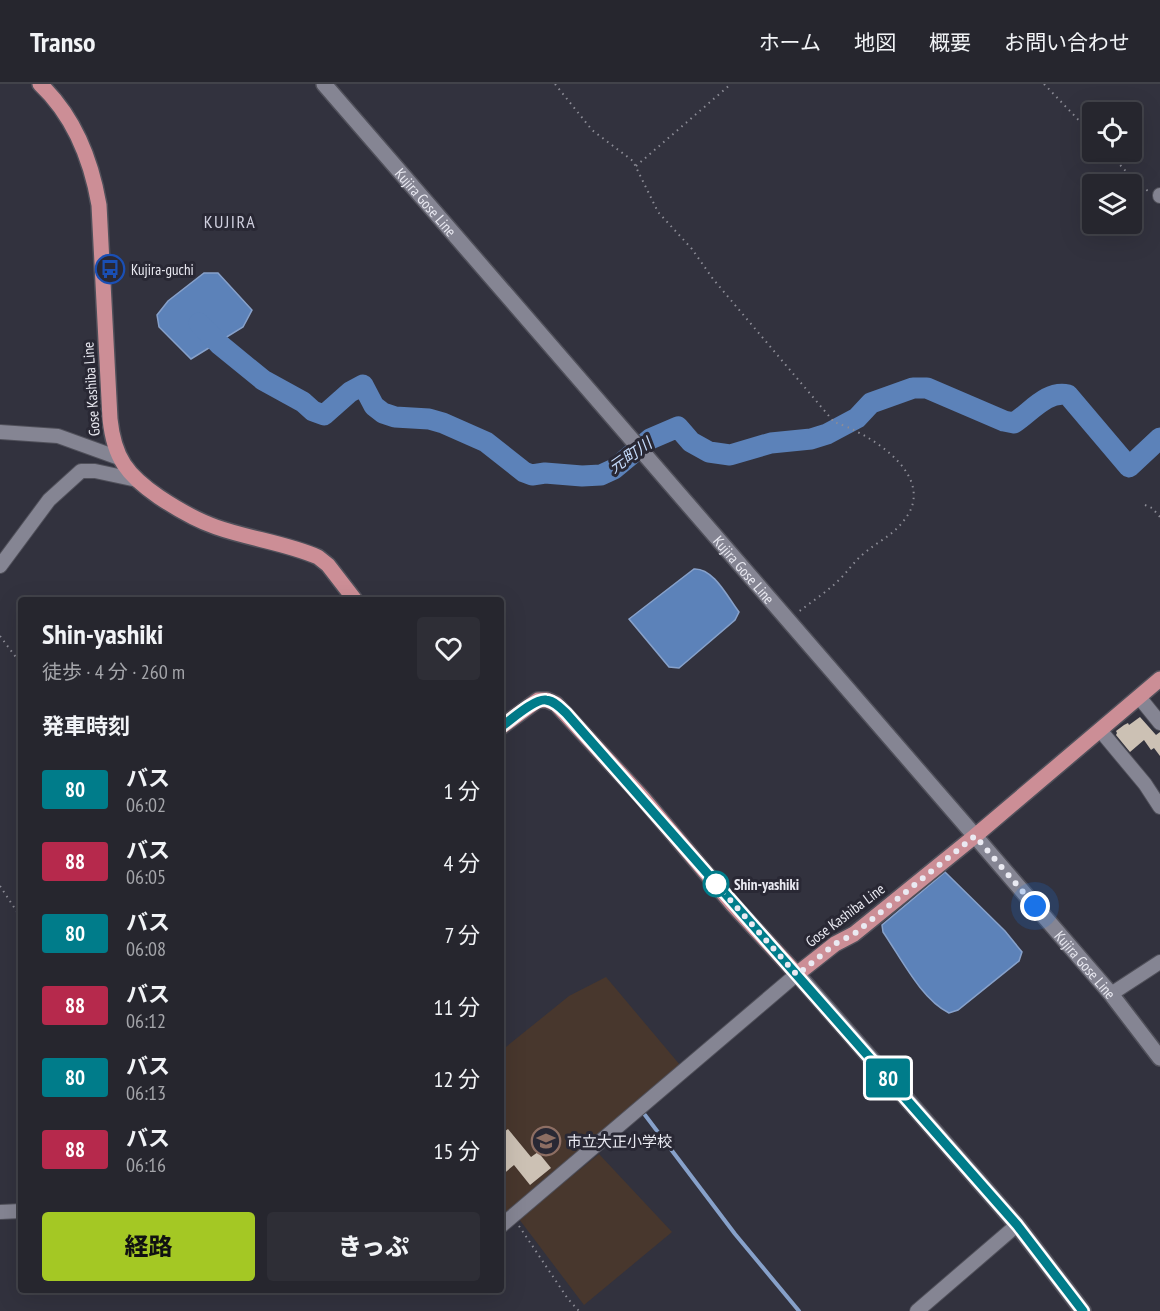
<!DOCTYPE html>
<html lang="ja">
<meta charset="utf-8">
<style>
:root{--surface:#26262e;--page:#2e2e36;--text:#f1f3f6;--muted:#a4a5aa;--line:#42434a;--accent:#a4c824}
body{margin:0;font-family:"PT Sans Narrow","Noto Sans JP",sans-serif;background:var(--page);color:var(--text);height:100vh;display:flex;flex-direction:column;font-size:22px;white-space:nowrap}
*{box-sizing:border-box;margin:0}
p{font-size:20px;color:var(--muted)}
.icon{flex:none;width:33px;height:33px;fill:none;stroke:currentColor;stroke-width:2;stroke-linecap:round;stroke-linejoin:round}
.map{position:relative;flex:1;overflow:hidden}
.side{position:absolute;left:18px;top:513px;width:486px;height:696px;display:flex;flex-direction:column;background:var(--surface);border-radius:6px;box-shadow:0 6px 24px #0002,0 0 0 2px var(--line)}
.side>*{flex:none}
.badge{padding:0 12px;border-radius:4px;font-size:21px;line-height:39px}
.controls{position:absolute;left:1082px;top:18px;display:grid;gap:12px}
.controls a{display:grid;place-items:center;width:60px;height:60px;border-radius:6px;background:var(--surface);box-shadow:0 6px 24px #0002,0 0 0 2px var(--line);font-size:30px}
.you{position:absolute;width:30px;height:30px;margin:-15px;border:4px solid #fff;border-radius:50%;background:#1a73e8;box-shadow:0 0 0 9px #1a73e833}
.map>.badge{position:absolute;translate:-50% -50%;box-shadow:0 0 0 3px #fff}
h2{padding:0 24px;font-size:22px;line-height:54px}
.round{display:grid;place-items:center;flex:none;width:63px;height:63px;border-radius:6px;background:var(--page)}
.head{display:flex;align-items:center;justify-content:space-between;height:102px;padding:0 24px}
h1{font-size:28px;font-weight:800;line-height:45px}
.button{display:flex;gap:12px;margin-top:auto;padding:12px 24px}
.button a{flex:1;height:69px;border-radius:6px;background:var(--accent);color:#111;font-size:24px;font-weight:800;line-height:69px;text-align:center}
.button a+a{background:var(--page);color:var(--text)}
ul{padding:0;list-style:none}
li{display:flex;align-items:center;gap:18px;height:72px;padding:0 24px}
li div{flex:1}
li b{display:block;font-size:22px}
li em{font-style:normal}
li .badge{min-width:66px;font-weight:700;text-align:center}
header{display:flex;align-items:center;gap:36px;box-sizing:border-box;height:84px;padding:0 30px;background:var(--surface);border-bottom:2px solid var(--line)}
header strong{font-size:28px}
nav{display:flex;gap:33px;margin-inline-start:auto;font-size:21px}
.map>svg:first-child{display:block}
</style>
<header>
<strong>Transo</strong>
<nav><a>ホーム</a><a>地図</a><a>概要</a><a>お問い合わせ</a></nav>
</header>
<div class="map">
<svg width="1160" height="1227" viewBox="0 0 1160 1227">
<rect width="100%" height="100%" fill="#32323e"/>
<!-- education -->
<path fill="#48372d" d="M 606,893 L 680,981 L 501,1133 L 501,967 L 569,912 Z
M 599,1070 L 672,1148 L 584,1221 L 519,1135 Z"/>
<!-- water -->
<path fill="#5c82b9" stroke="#87a1ca" stroke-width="1.5" d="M 204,189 L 218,189 L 252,226 L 243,243 L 191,275 L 159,243 L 157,231 L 168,217 Z
M 694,485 C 714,484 728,514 739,528 L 735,536 L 679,584 L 669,583 L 629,535 Z
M 945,788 L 1005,847 L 1022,868 L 1019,877 L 958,926 L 949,929 C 921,915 901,874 883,848 L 882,841 Z"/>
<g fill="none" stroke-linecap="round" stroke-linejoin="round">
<!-- stream -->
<path stroke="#87a1ca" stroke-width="4" d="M 645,1031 L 735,1150 L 799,1227"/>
<!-- river -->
<path stroke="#5c82b9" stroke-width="21" d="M 199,239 L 219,260 L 263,296 L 303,318 L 313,327 L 324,331 L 350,308 L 363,301 L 374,322 L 383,329 L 395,333 L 429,335 L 443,339 L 486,358 L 524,388 L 532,391 L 545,389 L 582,392 L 601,391 L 614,385 L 650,355 L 678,343 L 691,358 L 709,368 L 730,371 L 771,359 L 811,355 L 827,350 L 857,334 L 871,319 L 913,304 L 927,304 L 1004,337 L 1014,339 C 1031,328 1047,306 1068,311 L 1129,383 L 1160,354"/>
</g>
<!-- building -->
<path fill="#ccc1b4" d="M 1140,633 L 1156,651 L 1160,648 L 1160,672 L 1154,664 L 1151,666 L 1144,656 L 1130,668 L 1116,651 L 1117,649 L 1116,647 L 1124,641 L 1128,639 L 1129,641 Z
M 508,1045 L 531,1073 L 538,1068 L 551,1084 L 530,1101 L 514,1081 L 501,1092 L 501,1050 Z"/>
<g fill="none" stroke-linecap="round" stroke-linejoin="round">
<!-- minor casing -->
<g stroke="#50505a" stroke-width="16">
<path id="minor" d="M 1160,111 L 1160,112
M 0,348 L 58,352 L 119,374
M 0,482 L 49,416 L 81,387 L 95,387 L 137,396
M 1139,613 L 1160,639
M 1100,646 L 1145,700 L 1160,723
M 1111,910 L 1160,878
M 0,1128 L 21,1127
M 501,1142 L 797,890
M 917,1227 L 1017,1141"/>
</g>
<!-- secondary casing -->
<g stroke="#50505a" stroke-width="18">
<g id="secondary">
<path id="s1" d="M 324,0 L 975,752 L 1111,910 L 1160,974"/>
<path d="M 797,890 L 1017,1141 L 1083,1227"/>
</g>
</g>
<!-- primary casing -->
<g stroke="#50505a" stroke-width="18">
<path id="primary" d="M 40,0 C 74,32 91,75 99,121 L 110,335 C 114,374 127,391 159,413 C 177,425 196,436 216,443 C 250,455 286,459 318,473 L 328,481 L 355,516
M 501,643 L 538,616 L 547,616 L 556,620 L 642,713 L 733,821 L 797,890 L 835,860 L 854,850 L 975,752 L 1160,595"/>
</g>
<!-- path -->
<path stroke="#8c8c96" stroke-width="2" stroke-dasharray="1.5 4.5" stroke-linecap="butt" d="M 555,0 L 592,46 L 633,77 L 658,128 L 692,165 L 713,195 L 834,338 C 866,348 932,387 909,429 C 896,451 879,456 862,471 C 854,478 848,487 840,495 C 827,508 811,518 797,529
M 1044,0 L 1092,50
M 1108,68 L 1135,97 L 1148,107
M 636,82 L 731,0
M 1145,421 L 1152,424 L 1160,433
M 0,552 L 21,580
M 0,802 L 21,834
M 519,1142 L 568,1215 L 579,1227"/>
<!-- minor -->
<use href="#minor" stroke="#858593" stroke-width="14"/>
<!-- secondary -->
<use href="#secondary" stroke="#858593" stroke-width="15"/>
<!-- primary -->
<use href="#primary" stroke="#cc8e96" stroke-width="15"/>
</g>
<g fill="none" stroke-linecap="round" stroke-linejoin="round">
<!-- line casing -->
<g stroke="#fff" stroke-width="14">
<path id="line" d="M 501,643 C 511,636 535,614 546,616 C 554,617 561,624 566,629 L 1017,1141 L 1083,1227"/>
</g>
<!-- line -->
<use href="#line" stroke="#007c8a" stroke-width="9"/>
<!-- walk -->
<path stroke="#eaeaf2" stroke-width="6" stroke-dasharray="0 10.8" d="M 716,800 L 797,891 L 835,860 L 854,850 L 975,752 L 1035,822"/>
</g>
<!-- icons -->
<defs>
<g id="bus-ring" transform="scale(1.5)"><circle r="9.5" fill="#292834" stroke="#1a4fb4" stroke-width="1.5"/><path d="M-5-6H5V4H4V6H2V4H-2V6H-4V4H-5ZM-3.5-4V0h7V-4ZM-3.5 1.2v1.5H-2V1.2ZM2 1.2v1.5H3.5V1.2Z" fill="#1a4fb4"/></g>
<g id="school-ring" transform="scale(1.5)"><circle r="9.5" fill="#292834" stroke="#8d6e63" stroke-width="1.5"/><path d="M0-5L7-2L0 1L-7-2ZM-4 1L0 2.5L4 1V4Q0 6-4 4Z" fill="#8d6e63"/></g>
</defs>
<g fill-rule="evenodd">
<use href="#bus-ring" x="110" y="185"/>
<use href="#school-ring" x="546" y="1057"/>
</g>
<!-- markers -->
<circle fill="#fff" stroke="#007c8a" stroke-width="3" cx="716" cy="800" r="12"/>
<g text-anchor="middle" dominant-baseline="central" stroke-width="6" stroke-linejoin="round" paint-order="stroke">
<!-- street labels -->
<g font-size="15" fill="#eaeaf2" stroke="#292834">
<text stroke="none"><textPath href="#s1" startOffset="156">Kujira Gose Line</textPath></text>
<text transform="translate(91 305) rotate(-94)">Gose Kashiba Line</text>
<text stroke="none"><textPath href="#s1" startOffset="642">Kujira Gose Line</textPath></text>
<text transform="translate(845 831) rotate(-37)">Gose Kashiba Line</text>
<text stroke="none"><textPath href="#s1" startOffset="1164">Kujira Gose Line</textPath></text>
</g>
<!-- poi labels -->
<g font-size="15" fill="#eaeaf2" stroke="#292834" text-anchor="start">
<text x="131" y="185">Kujira-guchi</text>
<text x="567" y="1057">市立大正小学校</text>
</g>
<!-- stop labels -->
<g font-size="15" font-weight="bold" fill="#eaeaf2" stroke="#292834" text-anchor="start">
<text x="734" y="800">Shin-yashiki</text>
</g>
<!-- water labels -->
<g font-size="16" font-style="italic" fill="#c4dafa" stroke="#292834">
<text transform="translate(630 371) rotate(-35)">元町川</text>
</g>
<!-- quarter labels -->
<g font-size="18" letter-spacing="1.5" fill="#cfcfde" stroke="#292834">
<text x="230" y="137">KUJIRA</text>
</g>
</g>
</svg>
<div class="controls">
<a><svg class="icon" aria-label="locate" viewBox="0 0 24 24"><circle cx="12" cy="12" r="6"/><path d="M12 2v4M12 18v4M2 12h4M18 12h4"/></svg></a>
<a><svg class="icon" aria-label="layers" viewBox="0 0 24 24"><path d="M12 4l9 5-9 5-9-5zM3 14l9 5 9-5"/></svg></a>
</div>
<div class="you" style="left:1035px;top:822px"></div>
<b class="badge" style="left:888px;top:994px;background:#007c8a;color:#fff">80</b>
<section class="side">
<div class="head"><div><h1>Shin-yashiki</h1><p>徒歩 · 4 分 · 260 m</p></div><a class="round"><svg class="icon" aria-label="heart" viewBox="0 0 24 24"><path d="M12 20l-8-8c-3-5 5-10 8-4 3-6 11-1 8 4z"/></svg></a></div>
<h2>発車時刻</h2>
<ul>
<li><span class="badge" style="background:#007c8a;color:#fff">80</span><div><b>バス</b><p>06:02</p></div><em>1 分</em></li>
<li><span class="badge" style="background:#b6294c;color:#fff">88</span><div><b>バス</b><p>06:05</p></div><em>4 分</em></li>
<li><span class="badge" style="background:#007c8a;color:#fff">80</span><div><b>バス</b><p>06:08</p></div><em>7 分</em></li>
<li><span class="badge" style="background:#b6294c;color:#fff">88</span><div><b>バス</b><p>06:12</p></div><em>11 分</em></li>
<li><span class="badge" style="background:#007c8a;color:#fff">80</span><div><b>バス</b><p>06:13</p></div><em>12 分</em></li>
<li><span class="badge" style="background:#b6294c;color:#fff">88</span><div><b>バス</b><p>06:16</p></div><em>15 分</em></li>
</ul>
<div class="button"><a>経路</a><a>きっぷ</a></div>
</section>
</div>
